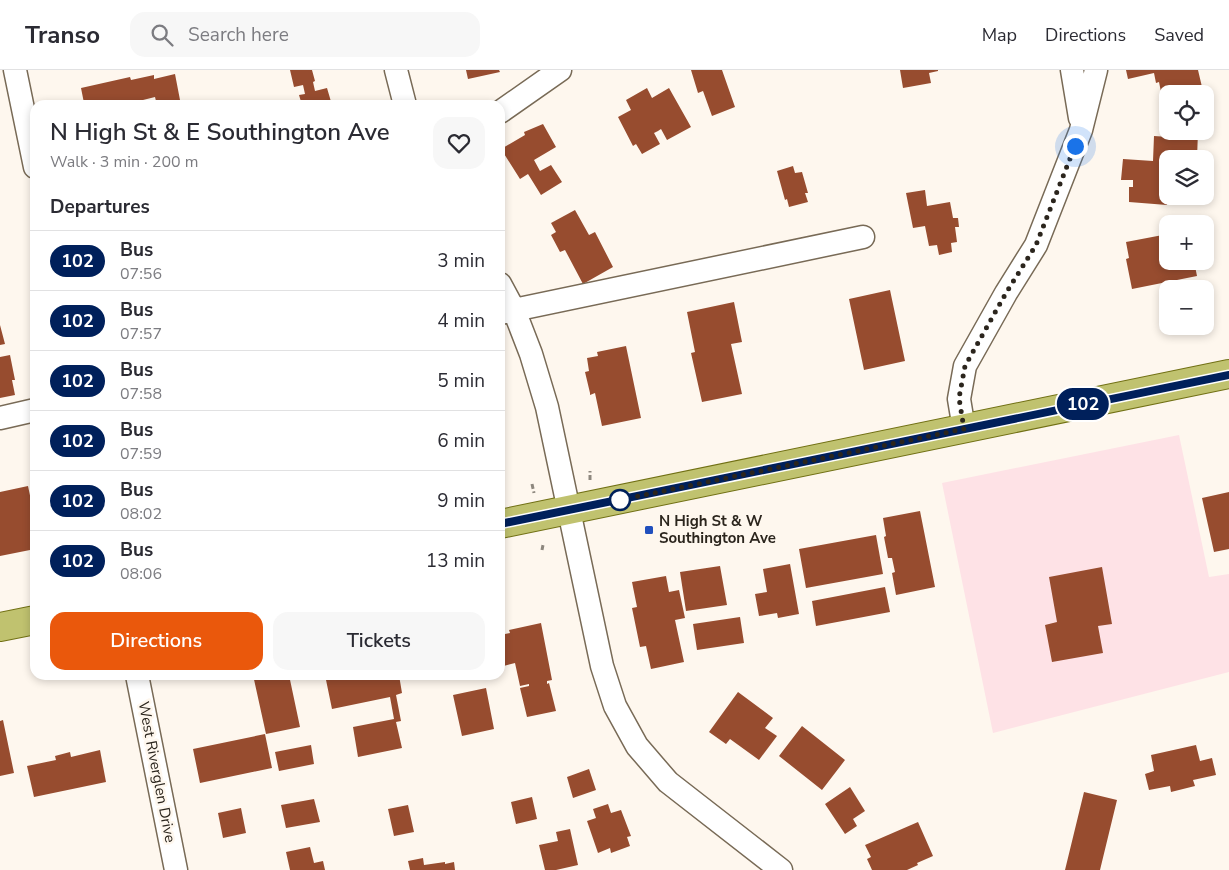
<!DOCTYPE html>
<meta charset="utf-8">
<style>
:root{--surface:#fff;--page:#f7f7f7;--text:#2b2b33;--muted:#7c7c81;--line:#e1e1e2;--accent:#ea580c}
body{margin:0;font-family:"Nunito Sans",sans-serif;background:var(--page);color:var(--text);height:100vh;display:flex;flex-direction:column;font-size:19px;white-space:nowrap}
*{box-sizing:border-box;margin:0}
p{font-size:16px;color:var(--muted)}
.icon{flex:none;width:28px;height:28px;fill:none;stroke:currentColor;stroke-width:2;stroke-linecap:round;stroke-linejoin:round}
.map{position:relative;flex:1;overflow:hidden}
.sheet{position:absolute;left:30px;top:30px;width:475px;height:580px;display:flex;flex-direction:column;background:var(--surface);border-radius:15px;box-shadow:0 2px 8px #0003}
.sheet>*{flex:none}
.badge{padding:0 10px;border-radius:16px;font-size:18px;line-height:32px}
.tools{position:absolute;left:1159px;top:15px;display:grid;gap:10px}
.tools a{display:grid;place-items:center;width:55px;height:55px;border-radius:10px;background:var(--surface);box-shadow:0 2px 8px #0003;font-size:25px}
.you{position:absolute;width:25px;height:25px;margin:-12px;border:4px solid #fff;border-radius:50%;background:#1a73e8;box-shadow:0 0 0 8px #1a73e833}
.map>.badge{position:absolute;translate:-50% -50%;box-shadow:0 0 0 2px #fff}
h2{padding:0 20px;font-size:19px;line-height:45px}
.round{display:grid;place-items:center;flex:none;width:52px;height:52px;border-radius:15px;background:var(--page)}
.head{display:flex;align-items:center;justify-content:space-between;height:85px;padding:0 20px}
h1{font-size:24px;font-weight:600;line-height:38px}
.action{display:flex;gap:10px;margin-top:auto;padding:10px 20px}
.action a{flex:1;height:58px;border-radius:15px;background:var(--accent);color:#fff;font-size:20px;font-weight:600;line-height:58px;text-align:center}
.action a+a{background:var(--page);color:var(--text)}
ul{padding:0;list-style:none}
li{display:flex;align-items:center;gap:15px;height:60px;padding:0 20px;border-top:1px solid var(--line)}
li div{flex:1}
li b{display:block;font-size:19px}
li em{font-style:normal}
li .badge{min-width:55px;font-weight:700;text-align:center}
header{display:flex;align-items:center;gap:30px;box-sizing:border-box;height:70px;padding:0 25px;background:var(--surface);border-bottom:1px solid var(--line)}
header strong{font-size:24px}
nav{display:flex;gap:28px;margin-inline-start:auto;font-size:18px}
.search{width:350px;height:45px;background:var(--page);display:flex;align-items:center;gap:12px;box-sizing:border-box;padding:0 18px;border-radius:15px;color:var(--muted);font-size:19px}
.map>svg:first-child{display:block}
</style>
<header>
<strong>Transo</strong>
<div class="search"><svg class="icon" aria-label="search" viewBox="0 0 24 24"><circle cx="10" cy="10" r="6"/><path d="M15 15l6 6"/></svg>Search here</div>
<nav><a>Map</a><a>Directions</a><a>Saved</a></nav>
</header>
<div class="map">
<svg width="1229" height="800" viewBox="0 0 1229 800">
<rect width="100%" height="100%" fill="#fef7ee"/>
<!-- green -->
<path fill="#fee2e6" d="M 1179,365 L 1209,507 L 1229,504 L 1229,602 L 993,663 L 942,413 Z"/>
<!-- building -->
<path fill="#974c2f" d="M 290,0 L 312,0 L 315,11 L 313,12 L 315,21 L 327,18 L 332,35 L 302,35 L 299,25 L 305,24 L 303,15 L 294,17 Z
M 466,0 L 499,0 L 500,2 L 468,9 Z
M 691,0 L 722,0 L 735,37 L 712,46 L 703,21 L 698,23 Z
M 900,0 L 938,0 L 938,1 L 929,3 L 931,13 L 903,18 Z
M 1126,0 L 1198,0 L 1202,17 L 1168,24 L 1168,25 L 1162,27 L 1159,12 L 1156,13 L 1154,3 L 1128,9 Z
M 175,4 L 180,30 L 157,35 L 155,27 L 135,32 L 136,35 L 87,35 L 87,32 L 84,33 L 81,18 L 130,7 L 131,10 L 154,5 L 154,9 Z
M 647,18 L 652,28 L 669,18 L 691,57 L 667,70 L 661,59 L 658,61 L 654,63 L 660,74 L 642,84 L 636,74 L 633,76 L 618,47 L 631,40 L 626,30 Z
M 543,54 L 556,77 L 534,90 L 540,101 L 551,95 L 562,112 L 541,125 L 528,104 L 520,109 L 501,79 L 525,65 L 524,62 Z
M 1184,61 L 1198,61 L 1197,89 L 1168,89 L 1167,135 L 1129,132 L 1129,117 L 1133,117 L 1133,110 L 1121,110 L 1123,89 L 1153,91 L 1154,66 L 1184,68 Z
M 793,96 L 795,103 L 802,102 L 808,123 L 805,123 L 808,132 L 789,137 L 787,129 L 785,130 L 777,101 Z
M 925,120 L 927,136 L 950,132 L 953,148 L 958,148 L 959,157 L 955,157 L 957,172 L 951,173 L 952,182 L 939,185 L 937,175 L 929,176 L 925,156 L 913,158 L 906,123 Z
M 575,140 L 589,165 L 595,162 L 613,197 L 583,214 L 565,180 L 560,182 L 551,165 L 556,162 L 551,153 Z
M 1168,164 L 1168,191 L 1194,191 L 1197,206 L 1132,219 L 1126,189 L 1129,188 L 1126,172 Z
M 890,220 L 905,291 L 864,300 L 849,229 Z
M 734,232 L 742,272 L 731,274 L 742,324 L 702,332 L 691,283 L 695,282 L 687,242 Z
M 0,255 L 5,274 L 0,275 Z
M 626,276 L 641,348 L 602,356 L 595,323 L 590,325 L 590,323 L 585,302 L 589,301 L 587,288 L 598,286 L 597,282 Z
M 10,285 L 15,310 L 12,310 L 15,325 L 0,328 L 0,287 Z
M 28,416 L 35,449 L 35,479 L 0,486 L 0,422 Z
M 1229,422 L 1229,479 L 1214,482 L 1202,428 Z
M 920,441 L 935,517 L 896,525 L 892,503 L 895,502 L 892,488 L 888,488 L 884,467 L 886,466 L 883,448 Z
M 876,465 L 883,504 L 806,518 L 799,479 Z
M 790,494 L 799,544 L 778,548 L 777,543 L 759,546 L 755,524 L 767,522 L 763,499 Z
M 720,496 L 727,535 L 686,541 L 680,502 Z
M 1102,497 L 1112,554 L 1098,556 L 1103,583 L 1052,592 L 1045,555 L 1057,552 L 1049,507 Z
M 666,506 L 669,522 L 679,520 L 685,548 L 675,550 L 684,592 L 651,599 L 646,576 L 640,577 L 632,538 L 637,537 L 632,512 Z
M 885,517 L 890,542 L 816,556 L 812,531 Z
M 740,547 L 744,573 L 697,580 L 693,554 Z
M 541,553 L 552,610 L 547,611 L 547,614 L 549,613 L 556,641 L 527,647 L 520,618 L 529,616 L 529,614 L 520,616 L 515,593 L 500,597 L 500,565 L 510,563 L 509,560 Z
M 253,605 L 289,605 L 300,657 L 266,664 Z
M 325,605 L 399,605 L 402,623 L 396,625 L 401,651 L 396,652 L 402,678 L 358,687 L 353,657 L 394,649 L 390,627 L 332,639 Z
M 486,618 L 494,659 L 462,666 L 453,625 Z
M 738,622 L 773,648 L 765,658 L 777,666 L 759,690 L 730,669 L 726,674 L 709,662 Z
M 3,650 L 14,703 L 0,706 L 0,651 Z
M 802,656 L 845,690 L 822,720 L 779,686 Z
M 265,664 L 272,698 L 200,713 L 193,679 Z
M 311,675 L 314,694 L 279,701 L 275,682 Z
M 1196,675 L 1200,691 L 1212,688 L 1216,705 L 1193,710 L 1195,716 L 1171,722 L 1170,716 L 1149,720 L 1145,704 L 1154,701 L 1151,685 Z
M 100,680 L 106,712 L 34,727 L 27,696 L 56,690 L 55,686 L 70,682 L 71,687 Z
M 589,699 L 596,720 L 573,728 L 567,707 Z
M 850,717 L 865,741 L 853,749 L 857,756 L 845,764 L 825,734 Z
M 1084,722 L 1117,730 L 1100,800 L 1065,800 Z
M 532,727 L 537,749 L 516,754 L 511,732 Z
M 314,729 L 320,752 L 286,758 L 281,735 Z
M 608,734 L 611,743 L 621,740 L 631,766 L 627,767 L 630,776 L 611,783 L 610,778 L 598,783 L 587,751 L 596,748 L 593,739 Z
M 408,735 L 414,762 L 394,766 L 388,739 Z
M 241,738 L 246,763 L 223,768 L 218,743 Z
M 918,752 L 933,786 L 917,793 L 918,795 L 907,800 L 872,800 L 867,789 L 871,787 L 865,775 Z
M 570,759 L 578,795 L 556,800 L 545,800 L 539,775 L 558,771 L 556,762 Z
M 310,777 L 314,793 L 323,791 L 325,800 L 290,800 L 286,782 Z
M 423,788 L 424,795 L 445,792 L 445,794 L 454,792 L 455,800 L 410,800 L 408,791 Z"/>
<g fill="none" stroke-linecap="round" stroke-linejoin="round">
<!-- minor casing -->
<g stroke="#786a56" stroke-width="25">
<path id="minor" d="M 15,0 L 35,97
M 396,0 L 405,35
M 1072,0 L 1080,48
M 500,42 L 560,0
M 500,214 L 514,240 L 531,284 L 547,337 L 602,596 L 615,636 L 637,676 L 668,712 L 781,800
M 500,243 L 863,167
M 0,348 L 35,340
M 964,359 L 959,329 L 965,296 L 1006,223 L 1036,175 L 1081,60 L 1096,0
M 137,605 L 176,800"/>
</g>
<!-- major casing -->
<g stroke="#717014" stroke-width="30">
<path id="major" d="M 500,454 L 1229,304
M 0,557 L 35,550"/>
</g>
<!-- path -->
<path stroke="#8d877e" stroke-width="3" stroke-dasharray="5 2.5" stroke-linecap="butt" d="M 590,410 L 590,401
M 532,414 L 534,423
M 542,480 L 543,475"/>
<!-- minor -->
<use href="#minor" stroke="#fff" stroke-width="22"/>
<!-- major -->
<use href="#major" stroke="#c0c26f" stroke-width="28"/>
</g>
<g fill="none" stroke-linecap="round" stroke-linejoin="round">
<!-- line casing -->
<g stroke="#fff" stroke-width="11">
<path id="line" d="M 500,454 L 1229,305"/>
</g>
<!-- line -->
<use href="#line" stroke="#00205b" stroke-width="8"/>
<!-- walk -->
<path stroke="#2b251d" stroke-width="5" stroke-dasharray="0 9" d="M 620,430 L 964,359 L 959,328 L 965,296 L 1006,223 L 1036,175 L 1075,76"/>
</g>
<!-- markers -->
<circle fill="#fff" stroke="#00205b" stroke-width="2.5" cx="620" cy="430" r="10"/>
<rect fill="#204fbd" stroke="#fef7ee" stroke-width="2" x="644" y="455" width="10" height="10" rx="2.5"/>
<g text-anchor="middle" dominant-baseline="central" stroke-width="5" stroke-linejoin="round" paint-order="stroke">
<!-- poi labels -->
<g font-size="15" font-weight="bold" fill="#2b251d" stroke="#fef7ee" text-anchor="start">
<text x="659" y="451">N High St &amp; W<tspan x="659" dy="17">Southington Ave</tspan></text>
</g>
<!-- street labels -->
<g font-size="15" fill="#2b251d" stroke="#fef7ee">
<text transform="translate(157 702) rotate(79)">West Riverglen Drive</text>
</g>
</g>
</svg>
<div class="tools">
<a><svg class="icon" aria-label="locate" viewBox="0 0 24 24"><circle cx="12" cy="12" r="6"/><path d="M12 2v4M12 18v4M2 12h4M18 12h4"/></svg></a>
<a><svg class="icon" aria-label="layers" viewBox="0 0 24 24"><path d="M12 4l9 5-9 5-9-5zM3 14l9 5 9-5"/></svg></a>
<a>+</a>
<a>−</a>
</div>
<div class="you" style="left:1075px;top:76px"></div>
<b class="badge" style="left:1083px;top:334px;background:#00205b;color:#fff">102</b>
<section class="sheet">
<div class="head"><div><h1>N High St &amp; E Southington Ave</h1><p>Walk · 3 min · 200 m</p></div><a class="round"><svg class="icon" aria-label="heart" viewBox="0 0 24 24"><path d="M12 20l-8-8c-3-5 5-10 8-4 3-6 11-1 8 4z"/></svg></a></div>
<h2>Departures</h2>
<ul>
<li><span class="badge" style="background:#00205b;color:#fff">102</span><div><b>Bus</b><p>07:56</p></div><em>3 min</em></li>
<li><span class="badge" style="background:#00205b;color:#fff">102</span><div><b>Bus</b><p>07:57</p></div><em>4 min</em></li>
<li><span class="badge" style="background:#00205b;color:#fff">102</span><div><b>Bus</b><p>07:58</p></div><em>5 min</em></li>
<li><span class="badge" style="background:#00205b;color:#fff">102</span><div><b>Bus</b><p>07:59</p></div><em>6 min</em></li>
<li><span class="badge" style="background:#00205b;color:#fff">102</span><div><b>Bus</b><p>08:02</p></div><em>9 min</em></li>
<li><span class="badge" style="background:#00205b;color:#fff">102</span><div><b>Bus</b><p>08:06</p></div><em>13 min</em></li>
</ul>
<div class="action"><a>Directions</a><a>Tickets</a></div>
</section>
</div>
